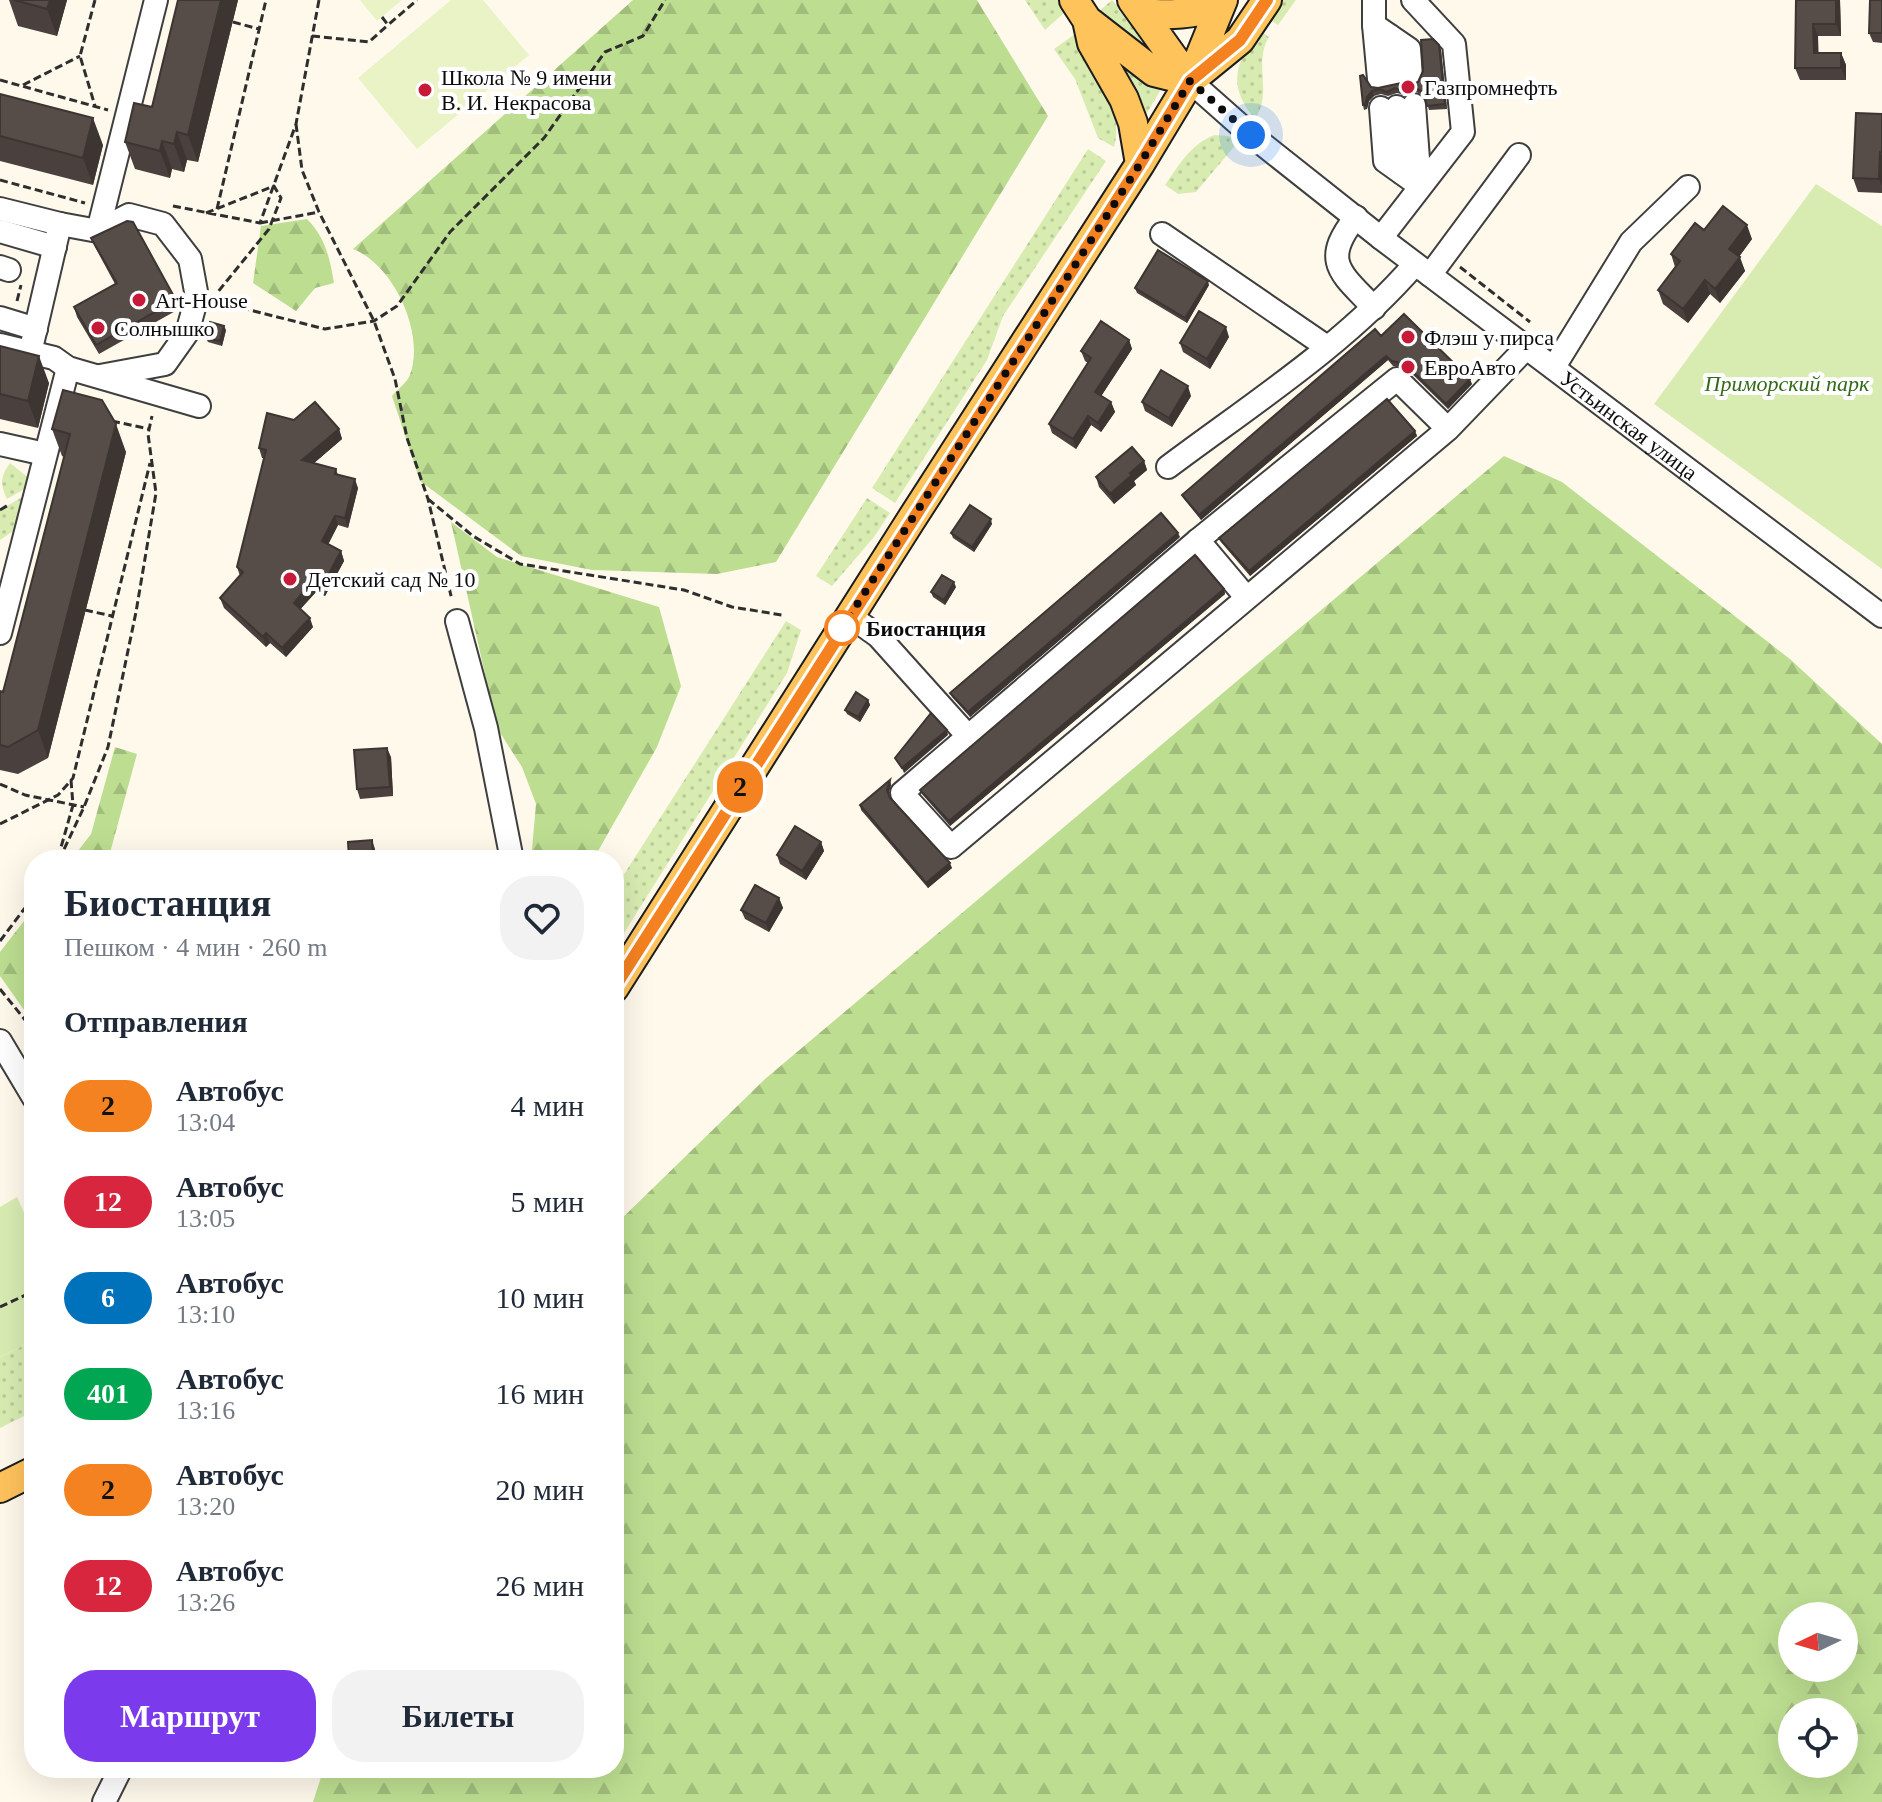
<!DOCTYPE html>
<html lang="ru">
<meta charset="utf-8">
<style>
:root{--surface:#fff;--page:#f2f2f3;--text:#1f2937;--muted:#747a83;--accent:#7c3aed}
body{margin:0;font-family:Georgia,serif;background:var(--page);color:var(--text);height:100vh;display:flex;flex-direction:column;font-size:30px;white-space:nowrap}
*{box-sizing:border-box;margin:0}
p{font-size:26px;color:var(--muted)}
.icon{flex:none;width:44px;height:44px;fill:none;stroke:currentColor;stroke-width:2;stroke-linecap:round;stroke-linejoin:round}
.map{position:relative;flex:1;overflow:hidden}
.drawer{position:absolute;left:24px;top:850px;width:600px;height:928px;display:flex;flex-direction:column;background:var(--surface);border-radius:32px;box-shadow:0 8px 32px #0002}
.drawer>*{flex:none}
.badge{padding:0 16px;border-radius:26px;font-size:28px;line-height:52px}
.needle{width:52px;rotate:265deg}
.tools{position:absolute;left:1778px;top:1602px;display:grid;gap:16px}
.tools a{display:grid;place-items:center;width:80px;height:80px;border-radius:50%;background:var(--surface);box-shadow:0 8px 32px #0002;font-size:40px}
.you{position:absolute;width:40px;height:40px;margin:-20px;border:6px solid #fff;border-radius:50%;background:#1a73e8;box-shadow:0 0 0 12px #1a73e833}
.map>.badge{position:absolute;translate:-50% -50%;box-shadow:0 0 0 4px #fff}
h2{padding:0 40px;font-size:30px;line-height:72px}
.round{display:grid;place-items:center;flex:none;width:84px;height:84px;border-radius:32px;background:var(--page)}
.overview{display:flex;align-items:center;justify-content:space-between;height:136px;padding:0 40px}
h1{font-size:38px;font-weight:600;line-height:60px}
.button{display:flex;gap:16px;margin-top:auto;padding:16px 40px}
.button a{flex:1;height:92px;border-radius:32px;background:var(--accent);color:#fff;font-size:32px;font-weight:600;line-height:92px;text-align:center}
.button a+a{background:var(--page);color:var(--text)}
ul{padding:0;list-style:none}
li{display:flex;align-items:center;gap:24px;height:96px;padding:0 40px}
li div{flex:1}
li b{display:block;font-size:30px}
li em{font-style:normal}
li .badge{min-width:88px;font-weight:700;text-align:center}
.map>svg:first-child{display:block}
</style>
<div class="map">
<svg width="1882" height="1802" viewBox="0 0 1882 1802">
<defs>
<pattern id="grass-dots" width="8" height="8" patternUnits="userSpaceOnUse" patternTransform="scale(2)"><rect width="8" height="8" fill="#d8ecb2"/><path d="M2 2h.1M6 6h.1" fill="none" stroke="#b8c998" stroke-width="1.8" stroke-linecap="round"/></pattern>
<pattern id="forest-firs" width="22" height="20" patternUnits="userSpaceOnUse" patternTransform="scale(2)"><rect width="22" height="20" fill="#bdde91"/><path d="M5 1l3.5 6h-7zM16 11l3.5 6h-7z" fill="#a1bd7c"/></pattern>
</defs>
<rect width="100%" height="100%" fill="#fff9ec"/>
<!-- grass -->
<path fill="url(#grass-dots)" d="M 1025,0 L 1058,0 L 1065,12 L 1045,30 Z
M 1112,0 L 1153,46 L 1163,66 L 1098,12 Z
M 1279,0 L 1296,0 L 1278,25 L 1267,18 Z
M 1094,30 L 1159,86 L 1160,91 L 1145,116 Z
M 1259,30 L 1269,37 C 1253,63 1273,93 1255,119 C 1226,84 1236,63 1259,30 Z
M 1075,34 C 1094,66 1125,108 1114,147 L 1098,138 L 1075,79 L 1054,49 Z
M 1214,135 L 1229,136 L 1238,142 L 1196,192 L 1178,194 L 1165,185 C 1179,165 1190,145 1214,135 Z
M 1088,149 L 1106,161 L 1003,316 L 987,360 L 895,503 L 872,488 Z
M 10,463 L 30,479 L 28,487 L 7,499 C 0,484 0,477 10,463 Z
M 29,493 L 21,526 L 0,540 L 0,510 Z
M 867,498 L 890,513 L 874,537 L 832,586 L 816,576 Z
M 786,621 L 801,630 L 787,673 L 614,949 L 614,890 Z
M 34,1340 L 34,1411 L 0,1428 L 0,1357 Z"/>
<!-- forest -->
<path fill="url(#forest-firs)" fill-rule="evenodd" d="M 633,0 L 977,0 L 1048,116 L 776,562 L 717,574 L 592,570 L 521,556 L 420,481 L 392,396 C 397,390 406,383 409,377 C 427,335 393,264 353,249 Z
M 307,219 C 325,237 330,258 334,283 L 315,288 L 296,311 L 253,283 L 261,226 Z
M 1504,456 L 1562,482 L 1790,659 L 1882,744 L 1882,1802 L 313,1802 L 324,1768 L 614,1768 L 614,1226 L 765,1079 ZM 1792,1616 L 1844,1616 L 1844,1668 L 1792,1668 ZM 1792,1712 L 1844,1712 L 1844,1764 L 1792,1764 Z
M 451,522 L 497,557 L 659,607 L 681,686 L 657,747 L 593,860 L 531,860 L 536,804 L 522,767 L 497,728 Z
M 115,747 L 137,754 L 108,860 L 71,860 L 91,834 Z
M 34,908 L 34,1024 L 0,976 L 0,952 Z"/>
<!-- park -->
<path fill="#d8ecb2" d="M 1816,184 L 1882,226 L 1882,569 L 1654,404 Z
M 17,1197 L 34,1235 L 34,1340 L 0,1357 L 0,1207 Z"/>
<!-- pitch -->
<path fill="#e9f3c5" d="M 360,0 L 402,0 L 377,21 Z
M 451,0 L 483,0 L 529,55 L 417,149 L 358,78 Z"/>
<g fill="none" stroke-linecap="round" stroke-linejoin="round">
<!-- minor casing -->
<g stroke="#3f3f3f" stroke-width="26">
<g id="minor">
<path d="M 1374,0 L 1374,25 L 1379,79"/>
<path d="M 1374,25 L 1409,49 L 1411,76"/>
<path d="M 1390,36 L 1394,77"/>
<path id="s1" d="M 1190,81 L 1251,135 L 1381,238 L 1882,616"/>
<path d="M 1414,105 L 1420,186"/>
<path d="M 1397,107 L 1402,173"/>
<path d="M 1381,108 L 1385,161 L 1420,186"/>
<path d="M 0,209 L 60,224 L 30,353"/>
<path d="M 1356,217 C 1320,262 1341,273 1374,308"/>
<path d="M 60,224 L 98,231 L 129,215 L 163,224 L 190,259 L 197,297 L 187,333 L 165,364 L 100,376"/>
<path d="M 0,231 L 55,247"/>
<path d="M 98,231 L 156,0"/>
<path d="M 1162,234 L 1327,347"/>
<path d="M 1381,238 L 1463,132 L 1454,44 L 1413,0"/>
<path d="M 0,267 L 9,270"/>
<path d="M 1430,275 L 1519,155"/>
<path d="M 0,318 L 36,329"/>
<path d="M 0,345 L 54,358 L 68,368 L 199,406"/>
<path d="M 1554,367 L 1631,242 L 1688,187"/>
<path d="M 1448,429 L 1397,379 L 1198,540 L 902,793 L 951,847 L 1448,429 L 1527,347"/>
<path d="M 0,444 L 45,454"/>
<path d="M 1168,467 C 1252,404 1346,344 1415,264"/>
<path d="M 1198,540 L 1246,597"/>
<path d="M 850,616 L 878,636 L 967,735"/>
<path d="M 457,621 L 486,728 L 512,860"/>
<path d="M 0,633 L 68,368"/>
<path d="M 0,1041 L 34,1098"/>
<path d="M 104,1802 L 121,1768"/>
</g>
</g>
<!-- major casing -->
<g stroke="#1d1d1d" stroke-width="32">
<path id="major" d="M 1074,0 L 1087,20 L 1092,43 L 1124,99 L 1133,123 L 1140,164
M 1132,0 L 1190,81
M 1143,13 C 1171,16 1192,14 1218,6
M 1087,20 L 1154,72 L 1190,81
M 1191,80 L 1240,40 L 1267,0
M 614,988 L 911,520 L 1140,164 L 1190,81 L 1223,0
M 0,1488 L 34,1471"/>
</g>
<!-- path -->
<path stroke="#2e2e2e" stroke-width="3" stroke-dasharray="8 4" stroke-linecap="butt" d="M 95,0 L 80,56 L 95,106
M 382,17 L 388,25 L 417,0
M 233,22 L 259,29
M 312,36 L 369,42 L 388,25
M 0,80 L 108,110
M 23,85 L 80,56
M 296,124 L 302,170 L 319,212 L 374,321 L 395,379 L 407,438 L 428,499 L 452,600
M 0,180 L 85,203
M 173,206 L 260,223 L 296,124 L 319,0
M 217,209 L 266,0
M 206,213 L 274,186 L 281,198 L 269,229 L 217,293
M 260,223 L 319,212
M 1460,267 L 1530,322
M 17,301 L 21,285
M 218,302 L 325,329 L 374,321 L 397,306 L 450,232 L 544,138 L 605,52 L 643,36 L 665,0
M 112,421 L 149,429
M 428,499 L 473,536 L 520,564 L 684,590 L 732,607 L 782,615
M 0,510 L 10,504
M 85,610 L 112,616
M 0,784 L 25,795 L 84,807
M 0,824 L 58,795 L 73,778 L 150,463
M 58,858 L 73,805 L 71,780
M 59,860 L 84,807 L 108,747 L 136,612 L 156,493 L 148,434 L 152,416
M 0,941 L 34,896
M 0,989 L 34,1031
M 30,1167 L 34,1188
M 0,1307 L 34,1291"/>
<!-- minor -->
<use href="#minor" stroke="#fff" stroke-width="22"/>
<!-- major -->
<use href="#major" stroke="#ffc35c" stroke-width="28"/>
</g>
<!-- wall -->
<path fill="#4a413e" d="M 9,0 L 67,0 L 57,36 L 18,26 Z
M 178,0 L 238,0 L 198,162 L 187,160 L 184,172 L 172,169 L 170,178 L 135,169 L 125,142 L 152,107 Z
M 1796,0 L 1840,0 L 1841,36 L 1818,36 L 1818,53 L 1841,53 L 1846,65 L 1846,80 L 1800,80 L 1795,68 Z
M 1882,0 L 1882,43 L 1873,42 L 1869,33 Z
M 1439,45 L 1441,50 L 1447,109 L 1429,110 L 1425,96 L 1414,91 L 1404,95 L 1397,93 L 1388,96 L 1381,94 L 1374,96 L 1369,101 L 1367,109 L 1364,110 L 1363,105 L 1371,87 L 1378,88 L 1410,85 L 1418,82 Z
M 0,94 L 103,145 L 93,185 L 0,161 Z
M 1882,114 L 1882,193 L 1858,192 L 1853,178 Z
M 1704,230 L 1752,239 L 1739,257 L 1745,271 L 1720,303 L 1710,294 L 1688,323 L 1663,304 L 1658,290 L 1675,267 L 1671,254 Z
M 91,238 L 176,300 L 179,309 L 99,354 L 77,317 L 74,307 L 115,284 L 95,247 Z
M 1209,285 L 1187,323 L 1137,293 L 1135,288 Z
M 226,330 L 222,346 L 208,342 L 206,338 Z
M 1381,336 L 1472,384 L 1448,409 L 1407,369 L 1393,366 L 1388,360 L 1201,520 L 1184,499 L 1182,495 Z
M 1229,337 L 1210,369 L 1183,352 L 1180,343 Z
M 1129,340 L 1132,349 L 1101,396 L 1111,402 L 1115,412 L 1101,432 L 1091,425 L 1076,449 L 1052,433 L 1049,424 L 1088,363 L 1085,361 L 1081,351 Z
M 0,346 L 49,383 L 38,428 L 0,419 Z
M 63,390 L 126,452 L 48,758 L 18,774 L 0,770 L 0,691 L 3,692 L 64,457 L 62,456 L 52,429 Z
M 1191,396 L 1172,427 L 1145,411 L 1142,402 Z
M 294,420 L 339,429 L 342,439 L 314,463 L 336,469 L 338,475 L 358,488 L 348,528 L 338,525 L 328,545 L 341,551 L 344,561 L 325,596 L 316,592 L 300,609 L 313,627 L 286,657 L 270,643 L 266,647 L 224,608 L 220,598 L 240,576 L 237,567 L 264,458 L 262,458 L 259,448 Z
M 1415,431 L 1417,436 L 1250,576 L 1221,542 L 1219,538 Z
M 1144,461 L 1147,470 L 1134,481 L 1136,485 L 1114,504 L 1099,487 L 1096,477 Z
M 992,524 L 974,552 L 953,538 L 951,533 Z
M 1180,537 L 970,717 L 952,697 L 950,693 Z
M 956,587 L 945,605 L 933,597 L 931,592 Z
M 1224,589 L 1225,594 L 950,826 L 922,794 L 920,790 Z
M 868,700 L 870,705 L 860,722 L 847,714 L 845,710 Z
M 391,757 L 393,796 L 360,799 L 357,789 Z
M 890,780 L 891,785 L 888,794 L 890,798 L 952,868 L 928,888 L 861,810 L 860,805 Z
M 821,842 L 824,851 L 806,880 L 780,864 L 777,855 Z
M 779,898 L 783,908 L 769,932 L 745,919 L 741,910 Z"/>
<!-- shaded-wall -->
<path fill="#3c3532" d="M 50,0 L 67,0 L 57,36 L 47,9 Z
M 221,0 L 238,0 L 198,162 L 188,135 Z
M 1836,0 L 1840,0 L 1841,36 L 1836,24 Z
M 1813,24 L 1818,36 L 1819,65 L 1814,53 Z
M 1439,45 L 1441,50 L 1447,109 L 1445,104 Z
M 1841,53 L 1846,65 L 1846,80 L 1841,68 Z
M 1372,91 L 1374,96 L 1369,101 L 1367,109 L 1365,105 L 1367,97 Z
M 93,118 L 103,145 L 93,185 L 83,158 Z
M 177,132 L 187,160 L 184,172 L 174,144 Z
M 162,141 L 172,169 L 170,178 L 160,151 Z
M 1880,152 L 1882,156 L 1882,186 L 1879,179 Z
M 1747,225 L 1752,239 L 1734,263 L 1729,249 Z
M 1740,257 L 1745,271 L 1720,303 L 1715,289 Z
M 1705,280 L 1710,294 L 1688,323 L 1683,309 Z
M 1208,281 L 1209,285 L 1187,323 L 1185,318 Z
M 224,326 L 226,330 L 222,346 L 220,341 Z
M 1226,327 L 1229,337 L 1210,369 L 1207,359 Z
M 1129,340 L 1132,349 L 1098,401 L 1095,392 Z
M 39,356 L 49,383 L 38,428 L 28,401 Z
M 1386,356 L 1388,360 L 1201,520 L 1199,515 Z
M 1470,379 L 1472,384 L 1448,409 L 1446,404 Z
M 1188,386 L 1191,396 L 1172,427 L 1169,418 Z
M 1111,402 L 1115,412 L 1101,432 L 1098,423 Z
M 1088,416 L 1091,425 L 1076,449 L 1073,439 Z
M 116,424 L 126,452 L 48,758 L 38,730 Z
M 339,429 L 342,439 L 306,470 L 302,460 Z
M 1415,431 L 1417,436 L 1250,576 L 1249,571 Z
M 1144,461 L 1147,470 L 1134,481 L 1136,485 L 1114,504 L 1110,494 L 1130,473 Z
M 355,479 L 358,488 L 348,528 L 345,518 Z
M 335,516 L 338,525 L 325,550 L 322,541 Z
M 991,519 L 992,524 L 974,552 L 972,547 Z
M 1178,533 L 1180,537 L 970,717 L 968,712 Z
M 341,551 L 344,561 L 325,596 L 322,587 Z
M 312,582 L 316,592 L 297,613 L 294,603 Z
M 954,582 L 956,587 L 945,605 L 944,600 Z
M 1224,589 L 1225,594 L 950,826 L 949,821 Z
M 310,618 L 313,627 L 286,657 L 282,648 Z
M 266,633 L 270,643 L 266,647 L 263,637 Z
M 868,700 L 870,705 L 860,722 L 858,717 Z
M 947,730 L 948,735 L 904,773 L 902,768 Z
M 387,748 L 391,757 L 393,796 L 390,787 Z
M 890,780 L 891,785 L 888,795 L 887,790 Z
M 372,840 L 375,849 L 376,860 L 373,860 Z
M 821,842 L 824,851 L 806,880 L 802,871 Z
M 950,863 L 952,868 L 928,888 L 926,883 Z
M 779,898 L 783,908 L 769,932 L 766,923 Z"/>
<!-- building -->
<path fill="#564c48" stroke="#3c3532" stroke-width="2" d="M 14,0 L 50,0 L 47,9 Z
M 178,0 L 221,0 L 188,135 L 177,132 L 174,144 L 162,141 L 160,151 L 125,142 L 134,103 L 152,107 Z
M 1796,0 L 1836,0 L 1836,24 L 1813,24 L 1814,53 L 1841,53 L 1841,68 L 1795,68 Z
M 1870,0 L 1882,0 L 1882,33 L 1869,33 Z
M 1433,39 L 1439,45 L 1445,104 L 1427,106 L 1423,92 L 1412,86 L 1403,91 L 1395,88 L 1387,92 L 1379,89 L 1372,91 L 1367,97 L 1365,105 L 1363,105 L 1360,76 L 1363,75 L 1371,87 L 1378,88 L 1401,83 L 1410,85 L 1418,82 L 1423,71 L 1421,40 Z
M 0,94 L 93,118 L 83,158 L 0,136 Z
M 1856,113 L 1882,114 L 1882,152 L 1880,152 L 1879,179 L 1853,178 Z
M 1723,206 L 1747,225 L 1729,249 L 1740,257 L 1715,289 L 1705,280 L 1683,309 L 1658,290 L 1680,261 L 1671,254 L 1695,223 L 1704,230 Z
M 127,221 L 133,222 L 176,300 L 96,345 L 74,307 L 117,283 L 91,238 Z
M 1158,250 L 1208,281 L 1185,318 L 1135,288 Z
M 1199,311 L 1226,327 L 1207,359 L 1180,343 Z
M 1404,314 L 1470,379 L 1446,404 L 1405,364 L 1392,361 L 1386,356 L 1199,515 L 1182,495 L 1375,329 L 1381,336 Z
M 1101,321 L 1129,340 L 1095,392 L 1111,402 L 1098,423 L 1088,416 L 1073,439 L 1049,424 L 1091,358 L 1081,351 Z
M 210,322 L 224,326 L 220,341 L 206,338 Z
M 0,346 L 39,356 L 28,401 L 0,394 Z
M 1161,370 L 1188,386 L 1169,418 L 1142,402 Z
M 63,390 L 102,400 L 116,424 L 38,730 L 8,747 L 0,745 L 0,691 L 3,692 L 70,434 L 52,429 Z
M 1387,399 L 1415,431 L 1249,571 L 1219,538 Z
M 315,402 L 339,429 L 302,460 L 336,469 L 335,474 L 355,479 L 345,518 L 335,516 L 322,541 L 341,551 L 322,587 L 312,582 L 294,603 L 310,618 L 282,648 L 266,633 L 263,637 L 220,598 L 243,572 L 237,567 L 266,450 L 259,448 L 267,413 L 294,420 Z
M 1132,447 L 1144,461 L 1130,473 L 1132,475 L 1110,494 L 1096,477 Z
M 970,505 L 991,519 L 972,547 L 951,533 Z
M 1161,513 L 1178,533 L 968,712 L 950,693 Z
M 1195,555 L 1224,589 L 949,821 L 920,790 Z
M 942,575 L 954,582 L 944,600 L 931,592 Z
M 856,692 L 868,700 L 858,717 L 845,710 Z
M 931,713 L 947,730 L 902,768 L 895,758 Z
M 387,748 L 390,787 L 357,789 L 354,750 Z
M 890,780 L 887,790 L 890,798 L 950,863 L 926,883 L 860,805 Z
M 795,826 L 821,842 L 802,871 L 777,855 Z
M 372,840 L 373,860 L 349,860 L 348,842 Z
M 755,885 L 779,898 L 766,923 L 741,910 Z"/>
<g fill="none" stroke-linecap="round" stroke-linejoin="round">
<!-- line casing -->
<g stroke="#fff" stroke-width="18">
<path id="line" d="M 614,988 L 1140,164 L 1190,81 L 1240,40 L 1267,0"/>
</g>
<!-- line -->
<use href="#line" stroke="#f58220" stroke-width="12"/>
<!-- walk -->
<path stroke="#0c0c0c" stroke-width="8" stroke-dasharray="0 14.4" d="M 842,628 L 1140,164 L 1190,81 L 1251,135"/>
</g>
<!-- markers -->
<g fill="#c61a38" stroke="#fff" stroke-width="3">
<circle cx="1408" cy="87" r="8"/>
<circle cx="425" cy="90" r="8"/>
<circle cx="139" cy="300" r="8"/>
<circle cx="98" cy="328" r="8"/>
<circle cx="1408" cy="337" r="8"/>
<circle cx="1408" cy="367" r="8"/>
<circle cx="290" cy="579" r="8"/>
</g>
<circle fill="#fff" stroke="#f58220" stroke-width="4" cx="842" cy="628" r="16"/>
<g text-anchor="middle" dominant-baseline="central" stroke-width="8" stroke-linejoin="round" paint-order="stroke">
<!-- poi labels -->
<g font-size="22" fill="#0c0c0c" stroke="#fff" text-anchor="start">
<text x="441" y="77">Школа № 9 имени<tspan x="441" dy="25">В. И. Некрасова</tspan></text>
<text x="1424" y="87">Газпромнефть</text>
<text x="155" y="300">Art-House</text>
<text x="114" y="328">Солнышко</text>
<text x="1424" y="337">Флэш у пирса</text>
<text x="1424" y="367">ЕвроАвто</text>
<text x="306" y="579">Детский сад № 10</text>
</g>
<!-- park labels -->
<g font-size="22" font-style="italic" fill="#336918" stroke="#fff">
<text x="1787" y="383">Приморский парк</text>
</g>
<!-- street labels -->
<g font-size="22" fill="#0c0c0c" stroke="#fff">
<text stroke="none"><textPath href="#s1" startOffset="558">Устьинская улица</textPath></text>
</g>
<!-- stop labels -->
<g font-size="22" font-weight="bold" fill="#0c0c0c" stroke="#fff" text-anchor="start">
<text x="866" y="628">Биостанция</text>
</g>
</g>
</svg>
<div class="tools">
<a><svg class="needle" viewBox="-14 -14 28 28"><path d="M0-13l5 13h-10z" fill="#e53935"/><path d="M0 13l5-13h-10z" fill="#747a83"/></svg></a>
<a><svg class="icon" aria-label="locate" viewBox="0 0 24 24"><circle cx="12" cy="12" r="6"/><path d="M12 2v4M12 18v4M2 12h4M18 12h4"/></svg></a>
</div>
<div class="you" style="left:1251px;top:135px"></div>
<b class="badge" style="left:740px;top:787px;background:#f58220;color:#111">2</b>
<section class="drawer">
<div class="overview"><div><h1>Биостанция</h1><p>Пешком · 4 мин · 260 m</p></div><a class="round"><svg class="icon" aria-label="heart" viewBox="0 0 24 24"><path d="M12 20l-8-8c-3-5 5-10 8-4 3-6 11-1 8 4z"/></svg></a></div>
<h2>Отправления</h2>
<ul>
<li><span class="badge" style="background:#f58220;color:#111">2</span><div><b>Автобус</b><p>13:04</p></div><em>4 мин</em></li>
<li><span class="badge" style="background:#d7263d;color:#fff">12</span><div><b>Автобус</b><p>13:05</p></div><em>5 мин</em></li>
<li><span class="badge" style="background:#0072bc;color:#fff">6</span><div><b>Автобус</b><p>13:10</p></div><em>10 мин</em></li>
<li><span class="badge" style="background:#00a651;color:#fff">401</span><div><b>Автобус</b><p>13:16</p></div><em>16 мин</em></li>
<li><span class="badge" style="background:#f58220;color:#111">2</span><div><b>Автобус</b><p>13:20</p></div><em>20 мин</em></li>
<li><span class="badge" style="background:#d7263d;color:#fff">12</span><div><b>Автобус</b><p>13:26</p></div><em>26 мин</em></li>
</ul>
<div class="button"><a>Маршрут</a><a>Билеты</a></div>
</section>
</div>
